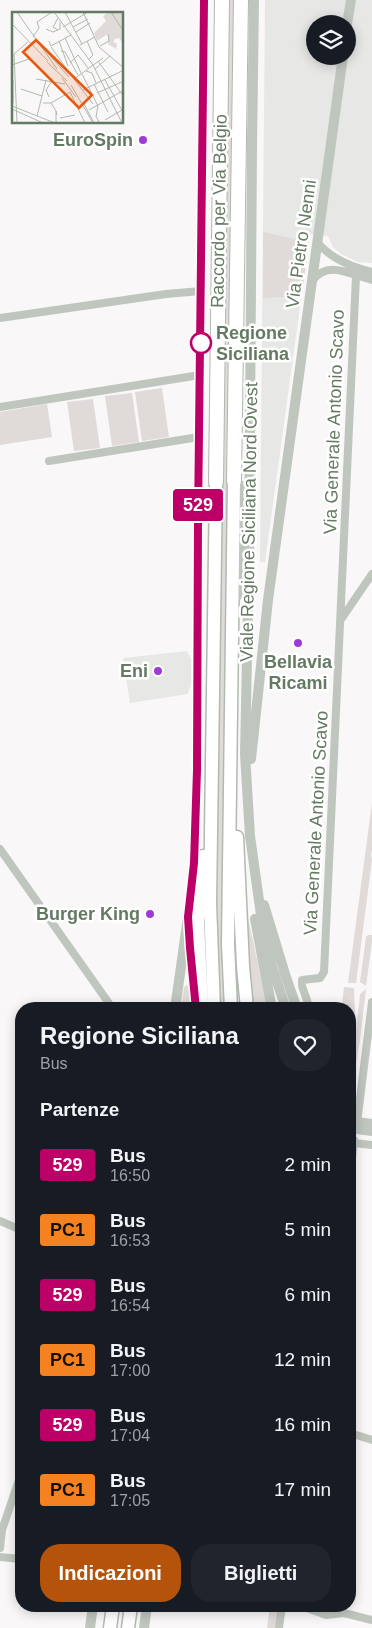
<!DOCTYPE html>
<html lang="it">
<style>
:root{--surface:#171b24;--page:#20242c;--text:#f1f3f6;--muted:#9ea1a6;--accent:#b45309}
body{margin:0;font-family:Arial,sans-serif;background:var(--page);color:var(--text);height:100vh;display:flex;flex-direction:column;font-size:19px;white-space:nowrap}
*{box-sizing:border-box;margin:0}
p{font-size:16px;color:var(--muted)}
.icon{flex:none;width:28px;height:28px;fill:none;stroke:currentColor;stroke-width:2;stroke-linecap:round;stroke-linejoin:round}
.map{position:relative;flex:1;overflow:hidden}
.drawer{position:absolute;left:15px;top:1002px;width:341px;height:610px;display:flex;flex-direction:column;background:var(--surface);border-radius:20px;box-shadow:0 2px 12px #0003}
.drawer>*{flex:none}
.badge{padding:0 10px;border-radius:4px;font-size:18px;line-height:32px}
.buttons{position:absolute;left:306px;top:15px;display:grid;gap:10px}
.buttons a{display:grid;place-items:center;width:50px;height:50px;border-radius:50%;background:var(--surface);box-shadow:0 2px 12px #0003;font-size:25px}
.map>.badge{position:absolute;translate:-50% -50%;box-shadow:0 0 0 2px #fff}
h2{padding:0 25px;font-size:19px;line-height:45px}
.round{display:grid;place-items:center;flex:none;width:52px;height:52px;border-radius:20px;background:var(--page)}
.summary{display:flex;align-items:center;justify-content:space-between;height:85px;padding:0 25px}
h1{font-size:24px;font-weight:700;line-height:38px}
.primary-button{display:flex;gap:10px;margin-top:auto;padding:10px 25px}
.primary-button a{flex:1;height:58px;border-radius:20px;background:var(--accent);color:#fff;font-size:20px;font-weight:700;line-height:58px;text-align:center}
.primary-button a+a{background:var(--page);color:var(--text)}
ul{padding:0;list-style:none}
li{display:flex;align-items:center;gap:15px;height:65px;padding:0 25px}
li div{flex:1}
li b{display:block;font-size:19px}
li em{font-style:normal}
li .badge{min-width:55px;font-weight:700;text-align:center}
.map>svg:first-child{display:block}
</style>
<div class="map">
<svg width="372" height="1628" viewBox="0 0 372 1628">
<rect width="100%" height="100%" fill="#f9f7f8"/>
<!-- built -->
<path fill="#e7e8e6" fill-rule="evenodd" d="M 265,0 L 372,0 L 372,263 L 358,262 L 341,254 L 333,247 L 328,236 L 310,234 L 265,562 L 260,562 ZM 315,24 L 348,24 L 348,56 L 315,56 Z
M 187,651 L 191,659 L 191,683 L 188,694 L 130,703 L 123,658 Z"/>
<!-- green -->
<path fill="#e0dad8" d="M 227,0 L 235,0 L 226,575 L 222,888 L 222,929 L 226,1009 L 219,1009 L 215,912 Z
M 263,232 L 309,242 L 302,296 L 263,298 Z
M 162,388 L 169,437 L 142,441 L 135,392 Z
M 132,393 L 139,442 L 112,446 L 105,396 Z
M 93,399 L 100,448 L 74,451 L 67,402 Z
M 47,404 L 52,437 L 0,445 L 0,412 Z
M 372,803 L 372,850 L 371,854 L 372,860 L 356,983 L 348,983 Z
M 248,918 L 268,1009 L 251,1009 L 245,919 Z
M 368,935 L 372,935 L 372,942 L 366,986 L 360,982 L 366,937 Z
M 187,985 L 190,988 L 193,1009 L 181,1009 L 184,987 Z
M 344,987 L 354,988 L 355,1013 L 350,1048 L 350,1009 L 338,1009 L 339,1005 L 342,1005 Z
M 366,989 L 360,1040 L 350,1100 C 350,1065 357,1030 360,994 Z
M 270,1606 L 278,1606 L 279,1610 L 277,1628 L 267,1628 Z"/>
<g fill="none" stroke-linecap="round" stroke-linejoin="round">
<!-- primary casing -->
<g stroke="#b1b9b0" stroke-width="15">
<path id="primary" d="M 237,837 L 243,966 L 247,1009
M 202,1009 L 198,922 L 203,856
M 214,1009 L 210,903 L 216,482
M 231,1009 L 228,944 L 234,481
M 110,1628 L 113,1606
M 128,1628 L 131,1606"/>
</g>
<!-- motorway casing -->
<g stroke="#b1b8b0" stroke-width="16">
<path id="motorway" d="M 234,481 L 241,0
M 216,482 L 222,0"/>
</g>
<!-- minor -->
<path stroke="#bfc6be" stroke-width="8" d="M 317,242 C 331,259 351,267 372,272
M 312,281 C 328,259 351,275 372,280
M 0,318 L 166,294 L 201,291
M 0,407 L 200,375
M 49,461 L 199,437
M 342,618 L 372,574
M 0,849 L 113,1009
M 310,1009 L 302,986 L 302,980 L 320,978 L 324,972 L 356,276
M 357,1121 L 372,1123
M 357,1123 L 372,1002
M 354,1143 L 372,1145
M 350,1176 L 354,1140
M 0,1221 L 21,1230
M 350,1433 L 372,1440
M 0,1548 L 2,1530 L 21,1474
M 0,1557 L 21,1559
M 301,1606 L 326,1615 L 344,1613 L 372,1620
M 279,1628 L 282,1606"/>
<!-- tertiary -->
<path stroke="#bfc6be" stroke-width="10" d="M 254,0 L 252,145 L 249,561 L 245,754 L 250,836 L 262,922 L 272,967 L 286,1009
M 347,24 L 351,0
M 237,596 L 240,573 L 244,486
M 251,759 L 268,600 L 343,56
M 264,905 L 285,974 L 297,1009
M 255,919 L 272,1009
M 189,941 L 196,1009
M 175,1009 L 188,917 L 194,863 L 197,769 L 198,519 L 204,0
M 90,1628 L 93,1606
M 144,1628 L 147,1606"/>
<!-- primary -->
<use href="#primary" stroke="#fff" stroke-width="12"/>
<!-- motorway -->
<use href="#motorway" stroke="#fff" stroke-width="14"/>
<!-- tertiary-bridge -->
<path stroke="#bfc6be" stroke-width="10" d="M 350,1128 L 372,1131"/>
</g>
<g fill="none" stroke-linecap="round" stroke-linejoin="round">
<!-- line casing -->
<g stroke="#fff" stroke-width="11">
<path id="line" d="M 196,1009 L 190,948 L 188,917 L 194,863 L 197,770 L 198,519 L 204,0"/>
</g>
<!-- line -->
<use href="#line" stroke="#bc0067" stroke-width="8"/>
</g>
<!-- markers -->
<g fill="#a03ad6" stroke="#fff" stroke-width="2">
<circle cx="143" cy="140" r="5"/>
<circle cx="298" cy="643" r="5"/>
<circle cx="158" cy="671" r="5"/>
<circle cx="150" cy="914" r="5"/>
</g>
<circle fill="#fff" stroke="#bc0067" stroke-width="2.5" cx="201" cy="343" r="10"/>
<g text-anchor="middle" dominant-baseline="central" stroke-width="5" stroke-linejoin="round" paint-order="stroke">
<!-- poi labels -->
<g font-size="18" font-weight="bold" fill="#657a62" stroke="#fff" text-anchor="end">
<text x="133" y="140">EuroSpin</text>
<text x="298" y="662" text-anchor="middle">Bellavia<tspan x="298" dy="21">Ricami</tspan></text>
<text x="148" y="671">Eni</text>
<text x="140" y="914">Burger King</text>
</g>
<!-- street labels -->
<g font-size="18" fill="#657a62" stroke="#fff">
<text transform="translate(219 211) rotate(-89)">Raccordo per Via Belgio</text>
<text transform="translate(301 244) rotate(-82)">Via Pietro Nenni</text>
<text transform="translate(334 422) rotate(-88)">Via Generale Antonio Scavo</text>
<text transform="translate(249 522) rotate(-89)">Viale Regione Siciliana Nord Ovest</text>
<text transform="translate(316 823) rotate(-87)">Via Generale Antonio Scavo</text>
</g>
<!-- stop labels -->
<g font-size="18" font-weight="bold" fill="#657a62" stroke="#fff" text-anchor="start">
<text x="216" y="333">Regione<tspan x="216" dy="21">Siciliana</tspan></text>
</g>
</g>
<!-- overview -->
<g transform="translate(12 12)">
<rect width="111" height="111" fill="#f9f7f8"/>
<path d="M 97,0 L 111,0 L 111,31 L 107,26 L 103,27 L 101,30 L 105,32 L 104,37 L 96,32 L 96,22 L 85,29 L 82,21 L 94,9 L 91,4 Z" fill="#e0dad8"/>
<path fill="none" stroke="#b1baae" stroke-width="1" d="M 5,0 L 45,57M 42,0 L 81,53 L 110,111M 53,0 L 70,32M 71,0 L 87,35 L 112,56M 99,0 L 112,20M 46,6 L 41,15 L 46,18M 0,12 L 36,49M 51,15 L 76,0M 61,15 L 76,7M 34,17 L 41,20 L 48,17 L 48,10M 64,20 L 78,11M 21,25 L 27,16 L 25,10 L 40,0M 53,26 L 69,61M 37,29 L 39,34 L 59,23M 47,29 L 56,54M 75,29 L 81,43 L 77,47M 68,33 L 83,25M 88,34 L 97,29 L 96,22M 39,35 L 62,67M 33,38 L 57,65M 49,39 L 53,40 L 66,63M 2,42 L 5,111M 2,42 L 16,30M 86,49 L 112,85M 35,50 L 55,69M 58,51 L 66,43 L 76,56M 0,53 L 17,47M 83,57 L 98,44M 74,59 L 80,61 L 84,71M 70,62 L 86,94M 50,66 L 64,85M 24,67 L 53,72M 62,67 L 91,46M 62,67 L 81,92M 1,68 L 1,91M 93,68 L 112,102M 82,72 L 96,100M 59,73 L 81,111M 9,77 L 30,84M 71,78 L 112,58M 58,80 L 73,111M 85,81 L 112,69M 37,85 L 34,78 L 40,69M 71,90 L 82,111M 31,91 L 39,91 L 44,99M 39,91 L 58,80M 0,94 L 43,111M 86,94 L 84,105 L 88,111M 0,97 L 31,111M 77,98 L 112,78M 25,104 L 34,68M 48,106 L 63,103M 93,108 L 112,97M 44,111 L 44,99 L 45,103"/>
<path fill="#e8590c" fill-opacity="0.15" stroke="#e8590c" stroke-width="2.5" d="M 24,28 L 80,83 L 67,96 L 11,40 Z"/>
<rect width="111" height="111" fill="none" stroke="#657a62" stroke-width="2.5"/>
</g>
</svg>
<div class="buttons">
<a><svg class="icon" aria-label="layers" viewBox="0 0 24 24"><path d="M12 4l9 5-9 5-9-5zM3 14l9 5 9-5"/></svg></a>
</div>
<b class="badge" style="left:198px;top:505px;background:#bc0067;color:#fff">529</b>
<section class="drawer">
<div class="summary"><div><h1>Regione Siciliana</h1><p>Bus</p></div><a class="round"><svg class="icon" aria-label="heart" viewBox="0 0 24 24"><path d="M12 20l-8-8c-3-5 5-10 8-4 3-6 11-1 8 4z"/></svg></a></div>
<h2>Partenze</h2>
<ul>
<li><span class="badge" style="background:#bc0067;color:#fff">529</span><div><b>Bus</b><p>16:50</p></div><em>2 min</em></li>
<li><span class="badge" style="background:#f58220;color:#111">PC1</span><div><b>Bus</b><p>16:53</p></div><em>5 min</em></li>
<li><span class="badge" style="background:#bc0067;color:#fff">529</span><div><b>Bus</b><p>16:54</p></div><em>6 min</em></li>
<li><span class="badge" style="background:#f58220;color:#111">PC1</span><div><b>Bus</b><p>17:00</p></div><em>12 min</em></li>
<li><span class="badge" style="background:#bc0067;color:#fff">529</span><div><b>Bus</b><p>17:04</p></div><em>16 min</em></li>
<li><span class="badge" style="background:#f58220;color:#111">PC1</span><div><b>Bus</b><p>17:05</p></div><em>17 min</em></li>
</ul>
<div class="primary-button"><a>Indicazioni</a><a>Biglietti</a></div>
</section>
</div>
